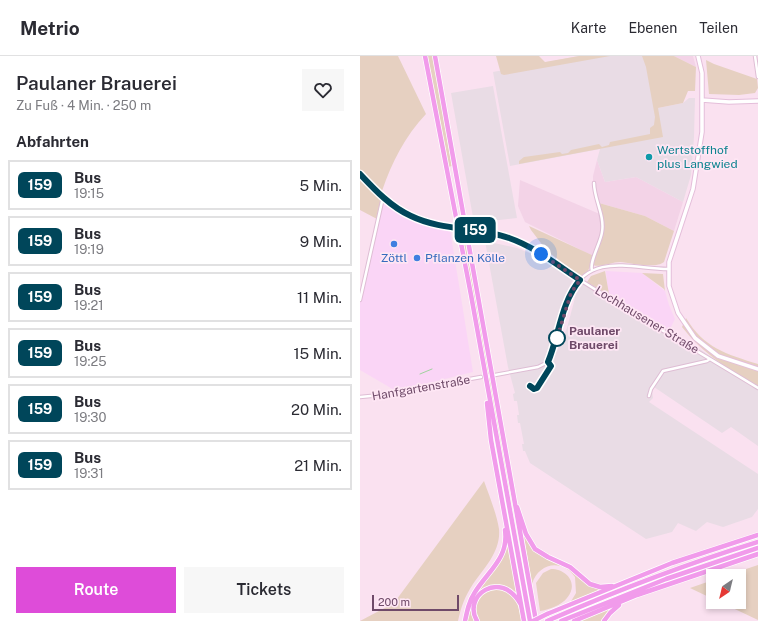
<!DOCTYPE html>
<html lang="de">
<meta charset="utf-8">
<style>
:root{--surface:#fff;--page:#f7f7f7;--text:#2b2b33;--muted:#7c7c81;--line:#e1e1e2;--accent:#de4cd9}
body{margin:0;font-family:"Public Sans",sans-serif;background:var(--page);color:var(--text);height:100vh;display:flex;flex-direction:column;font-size:15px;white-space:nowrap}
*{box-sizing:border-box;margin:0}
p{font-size:13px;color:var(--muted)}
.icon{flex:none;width:22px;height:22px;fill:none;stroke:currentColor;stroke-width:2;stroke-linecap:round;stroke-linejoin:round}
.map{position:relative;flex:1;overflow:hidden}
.sheet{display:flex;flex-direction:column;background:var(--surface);width:360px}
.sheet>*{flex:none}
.badge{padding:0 8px;border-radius:6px;font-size:14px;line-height:26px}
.needle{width:26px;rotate:215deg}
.controls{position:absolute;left:346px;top:513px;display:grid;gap:8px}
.controls a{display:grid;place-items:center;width:40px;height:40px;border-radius:0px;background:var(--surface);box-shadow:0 2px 6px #0003;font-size:20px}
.scale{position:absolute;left:12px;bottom:10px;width:87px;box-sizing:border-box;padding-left:4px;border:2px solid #6f4a69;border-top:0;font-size:11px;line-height:14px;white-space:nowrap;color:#6f4a69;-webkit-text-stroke:3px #fee6f4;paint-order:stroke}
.you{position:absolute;width:20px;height:20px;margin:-10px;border:3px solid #fff;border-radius:50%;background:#1a73e8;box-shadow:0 0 0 6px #1a73e833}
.map>.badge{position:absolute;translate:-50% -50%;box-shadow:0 0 0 2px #fff}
h2{padding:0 16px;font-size:15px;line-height:36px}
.round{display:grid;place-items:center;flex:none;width:42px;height:42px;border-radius:0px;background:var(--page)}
.overview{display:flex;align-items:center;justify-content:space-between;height:68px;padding:0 16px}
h1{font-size:19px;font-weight:600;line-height:30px}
.action{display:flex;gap:8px;margin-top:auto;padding:8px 16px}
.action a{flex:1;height:46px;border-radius:0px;background:var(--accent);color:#fff;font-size:16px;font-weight:600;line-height:46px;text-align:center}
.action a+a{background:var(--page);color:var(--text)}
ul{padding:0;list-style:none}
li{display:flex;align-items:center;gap:12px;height:50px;margin:0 8px 6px;padding:0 8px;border:2px solid var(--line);border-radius:0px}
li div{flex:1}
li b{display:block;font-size:15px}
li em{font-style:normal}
li .badge{min-width:44px;font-weight:700;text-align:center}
header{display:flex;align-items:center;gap:24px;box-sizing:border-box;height:56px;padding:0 20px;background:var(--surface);border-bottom:1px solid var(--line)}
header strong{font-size:19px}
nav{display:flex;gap:22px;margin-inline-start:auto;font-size:14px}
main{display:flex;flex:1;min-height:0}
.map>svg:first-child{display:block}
</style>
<header>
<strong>Metrio</strong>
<nav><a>Karte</a><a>Ebenen</a><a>Teilen</a></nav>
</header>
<main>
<section class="sheet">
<div class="overview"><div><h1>Paulaner Brauerei</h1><p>Zu Fuß · 4 Min. · 250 m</p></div><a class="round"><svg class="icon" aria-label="heart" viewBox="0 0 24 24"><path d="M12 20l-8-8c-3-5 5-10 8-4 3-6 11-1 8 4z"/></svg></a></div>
<h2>Abfahrten</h2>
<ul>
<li><span class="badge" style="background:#00465a;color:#fff">159</span><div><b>Bus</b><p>19:15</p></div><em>5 Min.</em></li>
<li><span class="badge" style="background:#00465a;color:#fff">159</span><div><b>Bus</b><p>19:19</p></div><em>9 Min.</em></li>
<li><span class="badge" style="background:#00465a;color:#fff">159</span><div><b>Bus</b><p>19:21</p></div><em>11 Min.</em></li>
<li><span class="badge" style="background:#00465a;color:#fff">159</span><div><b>Bus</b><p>19:25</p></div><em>15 Min.</em></li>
<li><span class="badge" style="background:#00465a;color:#fff">159</span><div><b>Bus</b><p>19:30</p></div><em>20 Min.</em></li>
<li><span class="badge" style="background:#00465a;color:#fff">159</span><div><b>Bus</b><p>19:31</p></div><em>21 Min.</em></li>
</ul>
<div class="action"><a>Route</a><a>Tickets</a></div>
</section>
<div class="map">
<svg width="398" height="565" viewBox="0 0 398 565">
<rect width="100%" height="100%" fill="#fae1f0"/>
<!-- residential -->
<path fill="#f3d3e7" d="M 314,0 L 333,0 L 336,11 Z
M 237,104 L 245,126 L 276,121 L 323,146 L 314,175 L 285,160 L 239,147 L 233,132 L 233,120 Z
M 160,124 L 242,159 L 243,176 L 235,201 L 165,166 L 158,150 Z"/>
<!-- commercial -->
<path fill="#fad5f6" d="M 22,135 L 46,155 L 62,161 L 89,167 L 113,316 L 36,335 L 0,314 L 0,238 L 17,163 Z
M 246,215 L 282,217 L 305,235 L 309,249 L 315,263 L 310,273 L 310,277 L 248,239 Z"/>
<!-- industrial -->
<path fill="#e9dce5" d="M 219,0 L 289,0 L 298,52 L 323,47 L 329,42 L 335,42 L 334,81 L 331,119 L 323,146 L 276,121 L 245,126 L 237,104 L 240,93 L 150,110 L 133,16 Z
M 133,30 L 157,162 L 114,167 L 91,37 Z
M 125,185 L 157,192 L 181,202 L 213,223 L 201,249 L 190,290 L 197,295 L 207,272 L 216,238 L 223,228 L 227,226 L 268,252 L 324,283 L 398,331 L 398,390 L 371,371 L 362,377 L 294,331 L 292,334 L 293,342 L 289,346 L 398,418 L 398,453 L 392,461 L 363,471 L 347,466 L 336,475 L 318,467 L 312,476 L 286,483 L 170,407 L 165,395 L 163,395 L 162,388 L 164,388 L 160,367 L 158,367 L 157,359 L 159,359 L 157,345 L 154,345 L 153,338 L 155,337 L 148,311 Z"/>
<!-- green -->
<path fill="#e6d0c1" d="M 0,0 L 38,0 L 66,58 C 45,80 32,106 22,135 L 0,115 Z
M 67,0 L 73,0 L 92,110 L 88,111 Z
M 136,0 L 179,0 L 185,6 L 219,0 L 250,0 L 144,19 L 141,18 Z
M 282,0 L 314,0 L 336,11 L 335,35 L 328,35 L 323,47 L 298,52 L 303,81 L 159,108 L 159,105 L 164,101 L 200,96 L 202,98 L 208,97 L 211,94 L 239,88 L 242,91 L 249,89 L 250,86 L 290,78 L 290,72 L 294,69 L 295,61 L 286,11 Z
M 346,4 L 354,8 L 397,23 L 398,32 L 395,37 L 379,39 L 349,38 Z
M 0,124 L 20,143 L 21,147 L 17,163 L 0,154 Z
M 239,147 L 285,160 L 314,175 L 304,206 C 296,213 271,207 260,206 C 252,206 240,212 233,209 L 243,176 L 244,168 Z
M 169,170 L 234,200 L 228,215 L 221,220 L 216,219 L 216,217 L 187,195 L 171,174 Z
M 102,180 L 104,180 L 129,318 L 127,318 Z
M 245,215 L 249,238 L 248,239 L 227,226 L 231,220 Z
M 282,217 L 303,218 L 305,235 L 304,233 Z
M 326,262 C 344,292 366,298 398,308 L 398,331 C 369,313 344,299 322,271 Z
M 130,322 L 173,561 L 171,562 L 128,323 Z
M 124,425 C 129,439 137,459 139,473 C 141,495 125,511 113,528 C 105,540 101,551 98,565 L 0,565 L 34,547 Z
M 162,469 L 172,491 L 205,510 L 225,527 L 248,532 L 210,547 L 216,537 L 215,521 C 202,502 178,507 172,528 Z
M 146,487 L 148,487 L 157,540 C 139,515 103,537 115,565 L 107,565 C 113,530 138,521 146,487 Z
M 398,509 L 398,564 L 360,546 L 379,546 L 379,520 L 365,520 Z
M 191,513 C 207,513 219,528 207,542 C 202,549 188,554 180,555 L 176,527 L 183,517 Z
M 353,524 L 353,543 L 330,532 Z
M 135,532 C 155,535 158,547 162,565 L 119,565 C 112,547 118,539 135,532 Z
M 251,551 L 242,565 L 219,565 Z"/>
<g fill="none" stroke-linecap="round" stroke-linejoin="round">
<!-- stream -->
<path stroke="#a0d39e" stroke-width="1" d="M 60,318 L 72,313"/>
<!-- street casing -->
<g stroke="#debdd4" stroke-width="4.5">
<path id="street" d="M 395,0 L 398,21
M 232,214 C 229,206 241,186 242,176 C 245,160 234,143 234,127
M 220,224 C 279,261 339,296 398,332
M 0,244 L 23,141
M 188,306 L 211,237 C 231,196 273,213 308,213
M 188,306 L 191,309
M 135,319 L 178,311 L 188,306
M 289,340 L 291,333 L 303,315 L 347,305 L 350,303
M 0,341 L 21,339 L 121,321"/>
</g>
<!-- secondary casing -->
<g stroke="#e4beda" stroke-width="5.5">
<path id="secondary" d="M 338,0 L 342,17 L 342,76 L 333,133 L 309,206 L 309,230 L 318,257 L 335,282 L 358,300 L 398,313
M 342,44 L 369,46 L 398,45
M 0,118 C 33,152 46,163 94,171
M 108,173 L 136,178 L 160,186 L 220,224"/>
</g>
<!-- highway casing -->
<g stroke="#fff" stroke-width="6">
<path id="highway" d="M 65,0 L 111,239 L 170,565
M 75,0 L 176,565
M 127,347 L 131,384 L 164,565
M 157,451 L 166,478 L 175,493 L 188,501 L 210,511 L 230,528 L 240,531 L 252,530
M 187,558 L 312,507 L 398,479
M 105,565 C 107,555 109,545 115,536 C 128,515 149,502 145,474
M 117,565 C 102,540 140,513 160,547
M 187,565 C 256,535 326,508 398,486
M 201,565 L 306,523 L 398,492
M 214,565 L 277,539 L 398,498
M 244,565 L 250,557 L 259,549"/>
</g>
<!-- street -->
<use href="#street" stroke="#fff" stroke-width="2.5"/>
<!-- secondary -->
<use href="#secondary" stroke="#fff" stroke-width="3.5"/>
<!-- highway -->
<use href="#highway" stroke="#f19beb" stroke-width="4.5"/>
<!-- highway-bridge casing -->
<g stroke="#fff" stroke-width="6" stroke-linecap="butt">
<path id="highway-bridge" d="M 173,565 L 187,558"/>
</g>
<!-- highway-bridge -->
<use href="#highway-bridge" stroke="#f19beb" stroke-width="4.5"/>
</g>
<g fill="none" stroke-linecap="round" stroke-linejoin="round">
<!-- line casing -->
<g stroke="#fff" stroke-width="9">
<path id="line" d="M 0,118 C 15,134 31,151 51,160 C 82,175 118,171 149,182 C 175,191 197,209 220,224 C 201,246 199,280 188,306 L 191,310 L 177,332 L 174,333 L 170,330"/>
</g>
<!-- line -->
<use href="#line" stroke="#00465a" stroke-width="6"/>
<!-- walk -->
<path stroke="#6f4a69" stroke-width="4" stroke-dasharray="0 7.2" d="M 181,198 L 220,224 L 211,237 L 197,282"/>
</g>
<!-- markers -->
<circle fill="#0f9aa8" stroke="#fee6f4" stroke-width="1.5" cx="289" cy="101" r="4"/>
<g fill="#3f7fe0" stroke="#fee6f4" stroke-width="1.5">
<circle cx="34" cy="188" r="4"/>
<circle cx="57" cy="202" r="4"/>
</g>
<circle fill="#fff" stroke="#00465a" stroke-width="2" cx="197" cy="282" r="8"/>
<g text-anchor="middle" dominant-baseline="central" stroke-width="3.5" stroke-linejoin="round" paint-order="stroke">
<!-- culture labels -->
<g font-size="12" fill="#0d838f" stroke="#fee6f4" text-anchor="start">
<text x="297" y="94">Wertstoffhof<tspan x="297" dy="14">plus Langwied</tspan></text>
</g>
<!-- shop labels -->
<g font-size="12" fill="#366cbe" stroke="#fee6f4">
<text x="34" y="202">Zöttl</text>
<text x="65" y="202" text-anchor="start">Pflanzen Kölle</text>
</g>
<!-- street labels -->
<g font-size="12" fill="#6f4a69" stroke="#fee6f4">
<text transform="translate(287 264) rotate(31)">Lochhausener Straße</text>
<text transform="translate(61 332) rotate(-10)">Hanfgartenstraße</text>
</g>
<!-- stop labels -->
<g font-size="12" font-weight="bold" fill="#6f4a69" stroke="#fee6f4" text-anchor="start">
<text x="209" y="275">Paulaner<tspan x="209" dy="14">Brauerei</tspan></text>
</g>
</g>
</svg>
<div class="controls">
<a><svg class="needle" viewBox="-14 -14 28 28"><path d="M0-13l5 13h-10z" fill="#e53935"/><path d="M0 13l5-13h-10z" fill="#7c7c81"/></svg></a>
</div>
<div class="scale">200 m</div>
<div class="you" style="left:181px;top:198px"></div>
<b class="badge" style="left:115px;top:174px;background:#00465a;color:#fff">159</b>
</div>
</main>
